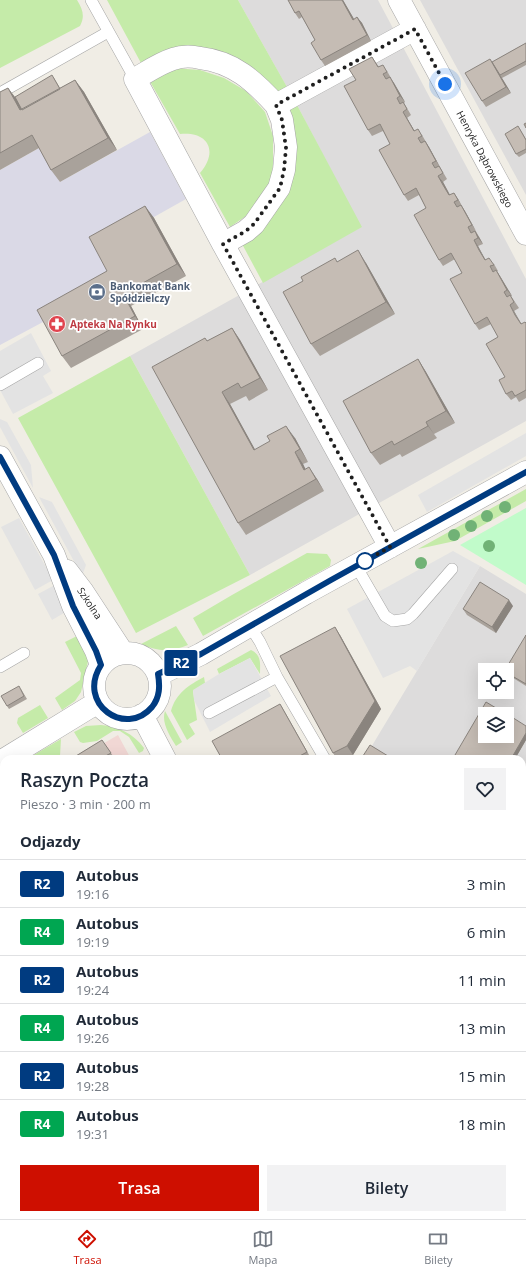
<!DOCTYPE html>
<html lang="pl">
<meta charset="utf-8">
<style>
:root{--surface:#fff;--page:#f2f2f3;--text:#1f2937;--muted:#747a83;--line:#e0e1e3;--accent:#ce0f00}
body{margin:0;font-family:"Open Sans",sans-serif;background:var(--page);color:var(--text);height:100vh;display:flex;flex-direction:column;font-size:15px;white-space:nowrap}
*{box-sizing:border-box;margin:0}
p{font-size:13px;color:var(--muted)}
.icon{flex:none;width:22px;height:22px;fill:none;stroke:currentColor;stroke-width:2;stroke-linecap:round;stroke-linejoin:round}
.map{position:relative;flex:1;overflow:hidden}
.details{position:absolute;left:0px;top:755px;width:526px;height:464px;display:flex;flex-direction:column;background:var(--surface);border-radius:12px 12px 0 0;box-shadow:0 4px 16px #0002}
.details>*{flex:none}
.badge{padding:0 8px;border-radius:3px;font-size:14px;line-height:26px}
.controls{position:absolute;left:478px;top:663px;display:grid;gap:8px}
.controls a{display:grid;place-items:center;width:36px;height:36px;border-radius:0px;background:var(--surface);box-shadow:0 4px 16px #0002;font-size:20px}
.you{position:absolute;width:20px;height:20px;margin:-10px;border:3px solid #fff;border-radius:50%;background:#1a73e8;box-shadow:0 0 0 6px #1a73e833}
.map>.badge{position:absolute;translate:-50% -50%;box-shadow:0 0 0 2px #fff}
h2{padding:0 20px;font-size:15px;line-height:36px}
.round{display:grid;place-items:center;flex:none;width:42px;height:42px;border-radius:0px;background:var(--page)}
.summary{display:flex;align-items:center;justify-content:space-between;height:68px;padding:0 20px}
h1{font-size:19px;font-weight:600;line-height:30px}
.cta{display:flex;gap:8px;margin-top:auto;padding:8px 20px}
.cta a{flex:1;height:46px;border-radius:0px;background:var(--accent);color:#fff;font-size:16px;font-weight:600;line-height:46px;text-align:center}
.cta a+a{background:var(--page);color:var(--text)}
ul{padding:0;list-style:none}
li{display:flex;align-items:center;gap:12px;height:48px;padding:0 20px;border-top:1px solid var(--line)}
li div{flex:1}
li b{display:block;font-size:15px}
li em{font-style:normal}
li .badge{min-width:44px;font-weight:700;text-align:center}
.menu{display:flex;justify-content:space-around;align-items:center;height:56px;border-top:1px solid var(--line);background:var(--surface);font-size:11px;color:var(--muted)}
.menu a{display:grid;justify-items:center;gap:2px}
.menu .selected{color:var(--accent)}
.map>svg:first-child{display:block}
</style>
<div class="map">
<svg width="526" height="1219" viewBox="0 0 526 1219">
<rect width="100%" height="100%" fill="#f0ede5"/>
<!-- residential -->
<path fill="#dddcdc" fill-rule="evenodd" d="M 238,0 L 378,0 L 526,279 L 526,421 L 250,575 L 130,356 L 361,227 L 297,105 Z
M 420,0 L 526,0 L 526,195 Z
M 480,566 L 526,594 L 526,796 L 522,802 L 522,759 L 364,759 ZM 485,670 L 507,670 L 507,692 L 485,692 ZM 485,714 L 507,714 L 507,736 L 485,736 Z
M 4,846 L 4,945 L 0,938 L 0,849 Z
M 526,849 L 526,1219 L 485,1219 L 487,1215 L 522,1215 L 522,856 Z
M 0,1020 L 4,1028 L 4,1215 L 109,1215 L 111,1219 L 0,1219 Z
M 153,1215 L 381,1215 L 383,1219 L 155,1219 Z"/>
<!-- commercial -->
<path fill="#f1d7d4" d="M 118,735 L 131,759 L 77,759 Z
M 4,800 L 4,846 L 0,849 L 0,803 Z"/>
<!-- grass -->
<path fill="#c5eba9" d="M 0,0 L 77,0 C 83,10 85,16 80,26 L 0,68 Z
M 107,0 L 238,0 L 287,87 L 274,95 L 245,66 L 141,63 Z
M 173,68 L 200,70 L 224,78 L 246,91 L 265,112 L 273,136 L 273,164 L 271,184 L 246,216 L 230,227 L 200,173 C 219,151 208,131 180,134 L 148,78 Z
M 297,105 L 362,227 L 263,283 L 241,242 L 269,219 L 285,111 Z
M 130,356 L 250,575 L 136,633 L 18,418 Z
M 526,489 L 526,501 L 455,541 L 418,549 Z
M 307,553 L 327,554 L 331,560 L 330,566 L 203,636 L 193,618 L 232,595 Z
M 176,626 L 188,645 C 171,652 158,652 141,644 Z
M 81,634 L 89,657 L 81,692 L 75,701 L 62,710 L 55,698 L 80,680 L 81,673 L 65,642 Z
M 251,650 C 262,655 260,664 260,674 L 250,658 L 219,674 L 217,669 Z
M 204,677 L 205,683 L 193,691 L 197,720 L 189,724 L 195,734 L 187,740 L 171,711 C 176,693 189,685 204,677 Z
M 40,705 L 48,718 L 23,733 L 17,723 L 18,718 Z
M 165,711 L 182,742 L 176,746 C 170,736 161,723 165,711 Z
M 101,725 C 118,726 134,734 144,748 L 143,751 L 139,753 L 129,737 L 120,731 L 113,731 L 97,741 L 83,743 L 80,742 L 74,732 L 86,726 Z
M 61,739 L 60,756 L 54,759 L 27,759 Z
M 4,772 L 4,788 L 0,790 L 0,775 Z"/>
<!-- park -->
<path fill="#c1fbca" d="M 526,508 L 526,585 L 460,545 Z"/>
<!-- parking -->
<path fill="#e3e3e3" d="M 31,333 L 51,371 L 43,376 L 53,393 L 13,414 L 0,390 L 0,351 Z
M 0,419 L 7,422 L 31,465 L 33,488 L 0,427 Z
M 526,433 L 526,456 L 427,512 L 418,495 Z
M 39,497 L 52,502 L 86,565 L 82,576 Z
M 19,518 L 53,580 L 35,590 L 1,527 Z
M 453,551 L 480,566 L 417,671 L 410,666 L 383,678 L 347,609 Z
M 55,585 L 69,610 L 52,620 L 38,594 Z
M 250,658 L 271,696 L 210,732 L 194,700 L 193,690 L 219,674 Z"/>
<!-- plaza -->
<path fill="#dad9e6" d="M 150,132 L 186,199 L 97,249 L 116,283 L 0,345 L 0,170 L 41,147 L 60,182 Z"/>
<g fill="none" stroke-linecap="round" stroke-linejoin="round">
<!-- lane casing -->
<g stroke="#a6a6a6" stroke-width="12">
<path id="lane" d="M 91,0 L 135,79
M 0,93 L 108,32
M 0,385 L 38,363
M 356,566 L 385,616 L 393,621 L 407,619 L 413,614 L 452,569
M 0,667 L 24,653
M 277,677 L 325,759
M 209,713 L 277,677 L 260,642 L 250,626"/>
</g>
<!-- street casing -->
<g stroke="#a6a6a6" stroke-width="23">
<path id="street" d="M 399,0 L 526,234
M 276,105 L 282,120 L 286,147 L 284,170 L 279,188 L 254,224 L 246,231 L 223,244 L 135,79 C 147,72 160,63 173,59 C 182,56 191,56 200,58 C 234,62 254,81 276,105 L 415,29
M 223,244 L 390,547
M 0,457 L 54,555 L 73,606 L 96,651 L 101,665
M 67,571 L 83,592 L 123,653
M94 686a33 33 0 1 1 66 0a33 33 0 1 1-66 0Z
M 158,675 L 201,654 L 306,593 L 526,472
M 142,715 L 165,759
M 5,759 L 98,702
M 522,825 L 526,819
M 0,978 L 4,985
M 131,1215 L 133,1219
M 416,1215 L 418,1219"/>
</g>
<!-- lane -->
<use href="#lane" stroke="#fff" stroke-width="11"/>
<!-- street -->
<use href="#street" stroke="#fff" stroke-width="22"/>
</g>
<!-- trees -->
<g fill="#71b276">
<circle cx="505" cy="507" r="6"/>
<circle cx="487" cy="516" r="6"/>
<circle cx="471" cy="526" r="6"/>
<circle cx="454" cy="535" r="6"/>
<circle cx="489" cy="546" r="6"/>
<circle cx="421" cy="563" r="6"/>
</g>
<!-- wall -->
<path fill="#a9a29b" d="M 288,0 L 343,0 L 354,19 L 357,17 L 362,23 L 371,41 L 325,66 L 321,60 L 315,40 L 302,17 L 299,19 L 295,13 Z
M 526,43 L 526,65 L 502,78 L 511,93 L 486,107 L 482,101 L 492,62 Z
M 372,57 L 379,67 L 387,71 L 391,78 L 390,78 L 394,83 L 405,102 L 404,103 L 411,115 L 407,118 L 414,130 L 422,135 L 426,142 L 429,147 L 440,167 L 447,179 L 443,182 L 448,191 L 450,195 L 454,193 L 458,199 L 483,244 L 478,246 L 485,260 L 494,264 L 498,271 L 497,271 L 512,296 L 511,296 L 519,308 L 514,311 L 521,324 L 526,323 L 526,398 L 519,402 L 516,397 L 511,400 L 506,394 L 505,377 L 498,337 L 491,324 L 479,330 L 475,324 L 462,273 L 455,259 L 443,266 L 439,260 L 426,208 L 419,195 L 408,201 L 404,195 L 390,144 L 383,131 L 372,136 L 368,130 L 356,80 Z
M 54,78 L 60,88 L 75,80 L 84,92 L 117,150 L 60,182 L 51,170 L 39,148 L 0,170 L 0,92 L 8,88 L 15,97 Z
M 520,129 L 526,139 L 526,153 L 519,157 L 516,154 Z
M 145,206 L 154,218 L 186,276 L 131,306 L 143,329 L 71,368 L 62,356 L 107,271 Z
M 338,261 L 366,263 L 395,314 L 320,356 L 311,344 Z
M 232,328 L 240,340 L 268,390 L 249,401 L 246,396 L 230,404 L 255,450 L 295,438 L 308,462 L 303,464 L 305,469 L 317,479 L 324,491 L 246,535 L 238,523 L 207,341 Z
M 418,359 L 426,372 L 455,423 L 434,434 L 437,438 L 402,457 L 400,454 L 380,465 L 371,453 Z
M 513,606 L 496,633 L 467,615 L 463,609 Z
M 340,635 L 381,709 L 353,755 L 344,759 L 337,759 L 333,753 Z
M 526,635 L 526,686 L 507,674 L 507,670 Z
M 21,689 L 27,699 L 9,709 L 7,706 Z
M 280,704 L 309,755 L 302,759 L 222,759 Z
M 526,726 L 526,740 L 515,759 L 459,759 L 457,758 L 455,755 Z
M 102,740 L 113,756 L 107,759 L 71,759 Z
M 4,860 L 4,899 L 0,901 L 0,863 Z
M 526,893 L 526,912 L 522,910 L 522,900 Z
M 0,1077 L 4,1080 L 4,1143 L 0,1145 Z
M 38,1215 L 49,1215 L 42,1219 L 40,1219 Z"/>
<!-- shaded-wall -->
<path fill="#8a847e" d="M 342,0 L 343,0 L 358,26 L 353,20 Z
M 357,17 L 362,23 L 371,41 L 367,35 Z
M 490,59 L 494,65 L 511,93 L 506,87 Z
M 390,77 L 394,83 L 405,102 L 400,96 Z
M 75,80 L 84,92 L 117,150 L 108,138 Z
M 8,88 L 17,100 L 27,119 L 20,110 Z
M 403,112 L 407,118 L 418,137 L 414,131 Z
M 425,141 L 429,147 L 440,167 L 436,161 Z
M 438,176 L 443,182 L 453,201 L 449,195 Z
M 454,193 L 458,199 L 462,206 L 458,200 Z
M 461,205 L 465,211 L 476,231 L 472,225 Z
M 145,206 L 154,218 L 186,276 L 177,264 Z
M 475,231 L 479,237 L 483,244 L 478,238 Z
M 474,240 L 478,246 L 489,266 L 485,260 Z
M 358,250 L 366,263 L 395,314 L 386,302 Z
M 496,270 L 500,276 L 512,296 L 507,290 Z
M 123,294 L 131,306 L 143,329 L 135,316 Z
M 510,305 L 514,311 L 525,330 L 521,324 Z
M 232,328 L 240,340 L 268,390 L 260,378 Z
M 418,359 L 426,372 L 455,423 L 446,411 Z
M 222,392 L 230,404 L 262,462 L 254,450 Z
M 426,422 L 434,434 L 437,438 L 428,426 Z
M 286,426 L 295,438 L 308,462 L 300,449 Z
M 295,452 L 303,464 L 312,482 L 304,470 Z
M 309,467 L 317,479 L 324,491 L 316,479 Z
M 509,600 L 513,606 L 496,633 L 492,627 Z
M 335,627 L 340,635 L 381,709 L 353,755 L 347,746 Z
M 280,704 L 282,707 L 309,755 L 307,752 Z
M 526,733 L 526,740 L 515,759 L 511,759 Z
M 526,991 L 526,998 L 522,1005 L 522,998 Z"/>
<!-- building -->
<path fill="#c5bcb4" stroke="#8a847e" d="M 288,0 L 342,0 L 353,20 L 357,17 L 367,35 L 321,60 L 311,43 L 315,40 L 299,11 L 295,13 Z
M 526,43 L 526,61 L 500,75 L 492,62 Z
M 372,57 L 378,67 L 383,65 L 387,72 L 383,74 L 386,79 L 390,77 L 400,96 L 397,98 L 400,104 L 403,102 L 407,109 L 403,112 L 414,131 L 418,129 L 422,136 L 418,138 L 421,143 L 425,141 L 436,161 L 432,163 L 435,168 L 439,166 L 443,173 L 438,176 L 443,185 L 449,195 L 454,193 L 458,200 L 454,202 L 457,207 L 461,205 L 472,225 L 468,227 L 471,233 L 475,231 L 478,238 L 474,240 L 479,250 L 485,260 L 489,258 L 494,265 L 490,266 L 493,272 L 496,270 L 507,290 L 504,292 L 507,297 L 510,295 L 514,302 L 510,305 L 515,315 L 521,324 L 525,322 L 526,323 L 526,390 L 515,396 L 512,391 L 506,394 L 499,380 L 505,377 L 486,344 L 498,337 L 487,317 L 475,324 L 450,279 L 462,273 L 456,262 L 451,253 L 439,260 L 414,215 L 426,208 L 416,188 L 404,195 L 379,150 L 390,144 L 380,124 L 368,130 L 344,86 L 356,80 L 349,69 Z
M 490,59 L 506,87 L 482,101 L 465,73 Z
M 52,75 L 60,89 L 22,110 L 15,97 Z
M 75,80 L 108,138 L 51,170 L 32,135 L 0,153 L 0,92 L 8,88 L 20,110 Z
M 526,123 L 526,128 L 524,124 Z
M 518,126 L 526,140 L 526,149 L 516,154 L 505,134 Z
M 145,206 L 177,264 L 123,294 L 135,316 L 62,356 L 37,310 L 107,271 L 89,237 Z
M 358,250 L 386,302 L 311,344 L 283,292 L 303,281 L 301,277 L 335,258 L 337,262 Z
M 232,328 L 260,378 L 241,388 L 238,383 L 222,392 L 254,450 L 270,441 L 267,436 L 286,426 L 300,449 L 295,452 L 304,470 L 309,467 L 316,479 L 238,523 L 152,367 L 205,338 L 207,341 Z
M 418,359 L 446,411 L 426,422 L 428,426 L 394,445 L 392,441 L 371,453 L 343,401 Z
M 480,582 L 509,600 L 492,627 L 463,609 Z
M 335,627 L 375,701 L 347,746 L 333,753 L 280,656 Z
M 526,635 L 526,684 L 507,673 L 507,670 L 505,670 Z
M 19,686 L 24,696 L 7,706 L 1,696 Z
M 486,702 L 506,714 L 485,714 L 485,736 L 507,736 L 507,714 L 526,726 L 526,733 L 511,759 L 462,759 L 455,755 Z
M 280,704 L 307,752 L 294,759 L 222,759 L 212,741 Z
M 102,740 L 111,753 L 100,759 L 71,759 Z
M 370,745 L 388,756 L 387,759 L 361,759 Z
M 4,799 L 4,813 L 2,815 L 0,811 L 0,801 Z
M 4,860 L 4,891 L 0,893 L 0,863 Z
M 526,893 L 526,910 L 522,908 L 522,900 Z
M 522,937 L 526,939 L 526,991 L 522,998 Z
M 2,1076 L 4,1080 L 4,1132 L 0,1134 L 0,1077 Z
M 166,1215 L 194,1215 L 196,1219 L 168,1219 Z
M 244,1215 L 316,1215 L 318,1219 L 246,1219 Z"/>
<g fill="none" stroke-linecap="round" stroke-linejoin="round">
<!-- line casing -->
<g stroke="#fff" stroke-width="9">
<path id="line" d="M 0,457 L 54,555 L 73,606 L 96,651 L 101,665 C 76,704 126,738 152,707 C 160,697 160,686 158,674 L 201,654 L 331,580 L 526,472"/>
</g>
<!-- line -->
<use href="#line" stroke="#003b80" stroke-width="6"/>
<!-- walk -->
<path stroke="#1f1f1f" stroke-width="4" stroke-dasharray="0 7.2" d="M 365,561 L 390,547 L 223,244 L 246,231 L 254,224 L 280,188 L 284,170 L 286,148 L 282,120 L 276,105 L 415,29 L 445,84"/>
</g>
<!-- icons -->
<defs>
<g id="bank-disc" transform="scale(0.9)"><circle r="9.5" fill="#5c6f8a" stroke="#fff"/><path d="M-6-4H6V4H-6ZM0-2.3a2.3 2.3 0 1 0 0 4.6a2.3 2.3 0 1 0 0-4.6Z" fill="#fff"/></g>
<g id="pharmacy-disc" transform="scale(0.9)"><circle r="9.5" fill="#e0444e" stroke="#fff"/><path d="M-2-6h4v4h4v4h-4v4h-4v-4h-4v-4h4Z" fill="#fff"/></g>
</defs>
<g fill-rule="evenodd">
<use href="#bank-disc" x="97" y="292"/>
<use href="#pharmacy-disc" x="57" y="324"/>
</g>
<!-- markers -->
<circle fill="#fff" stroke="#003b80" stroke-width="2" cx="365" cy="561" r="8"/>
<g text-anchor="middle" dominant-baseline="central" stroke-width="3.5" stroke-linejoin="round" paint-order="stroke">
<!-- street labels -->
<g font-size="10" fill="#1f1f1f" stroke="#fff">
<text transform="translate(485 159) rotate(62)">Henryka Dąbrowskiego</text>
<text transform="translate(90 603) rotate(56)">Szkolna</text>
</g>
<!-- service labels -->
<g font-size="10" font-weight="bold" fill="#4e5e75" stroke="#fff" text-anchor="start">
<text x="110" y="286">Bankomat Bank<tspan x="110" dy="12">Spółdzielczy</tspan></text>
</g>
<!-- health labels -->
<g font-size="10" font-weight="bold" fill="#be3a42" stroke="#fff" text-anchor="start">
<text x="70" y="324">Apteka Na Rynku</text>
</g>
</g>
</svg>
<div class="controls">
<a><svg class="icon" aria-label="locate" viewBox="0 0 24 24"><circle cx="12" cy="12" r="6"/><path d="M12 2v4M12 18v4M2 12h4M18 12h4"/></svg></a>
<a><svg class="icon" aria-label="layers" viewBox="0 0 24 24"><path d="M12 4l9 5-9 5-9-5zM3 14l9 5 9-5"/></svg></a>
</div>
<div class="you" style="left:445px;top:84px"></div>
<b class="badge" style="left:181px;top:663px;background:#003b80;color:#fff">R2</b>
<section class="details">
<div class="summary"><div><h1>Raszyn Poczta</h1><p>Pieszo · 3 min · 200 m</p></div><a class="round"><svg class="icon" aria-label="heart" viewBox="0 0 24 24"><path d="M12 20l-8-8c-3-5 5-10 8-4 3-6 11-1 8 4z"/></svg></a></div>
<h2>Odjazdy</h2>
<ul>
<li><span class="badge" style="background:#003b80;color:#fff">R2</span><div><b>Autobus</b><p>19:16</p></div><em>3 min</em></li>
<li><span class="badge" style="background:#00a651;color:#fff">R4</span><div><b>Autobus</b><p>19:19</p></div><em>6 min</em></li>
<li><span class="badge" style="background:#003b80;color:#fff">R2</span><div><b>Autobus</b><p>19:24</p></div><em>11 min</em></li>
<li><span class="badge" style="background:#00a651;color:#fff">R4</span><div><b>Autobus</b><p>19:26</p></div><em>13 min</em></li>
<li><span class="badge" style="background:#003b80;color:#fff">R2</span><div><b>Autobus</b><p>19:28</p></div><em>15 min</em></li>
<li><span class="badge" style="background:#00a651;color:#fff">R4</span><div><b>Autobus</b><p>19:31</p></div><em>18 min</em></li>
</ul>
<div class="cta"><a>Trasa</a><a>Bilety</a></div>
</section>
</div>
<nav class="menu">
<a class="selected"><svg class="icon" aria-label="directions" viewBox="0 0 24 24"><path d="M12 3l9 9-9 9-9-9zM9 14v-3h6M13 9l2 2-2 2"/></svg>Trasa</a>
<a><svg class="icon" aria-label="map" viewBox="0 0 24 24"><path d="M3 6l6-2 6 2 6-2v14l-6 2-6-2-6 2zM9 4v14M15 6v14"/></svg>Mapa</a>
<a><svg class="icon" aria-label="tickets" viewBox="0 0 24 24"><path d="M3 7h18v10H3zM15 7v10"/></svg>Bilety</a>
</nav>
